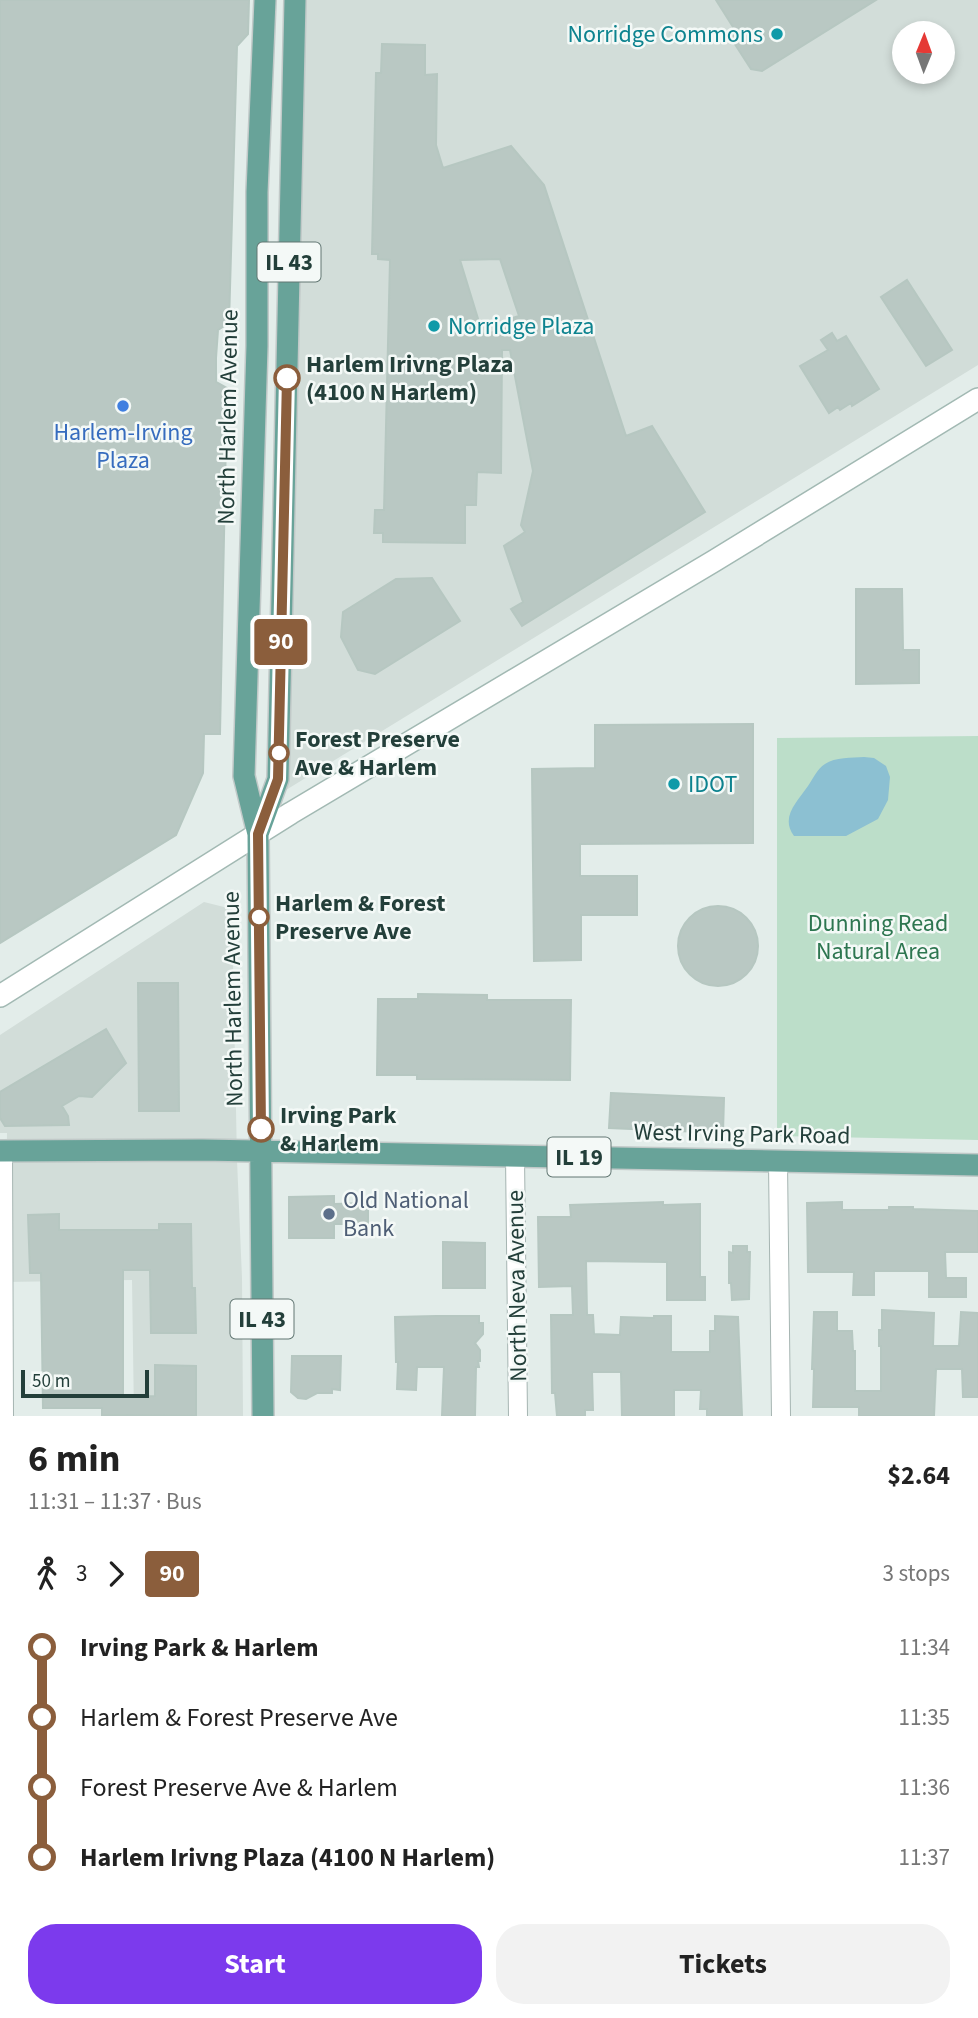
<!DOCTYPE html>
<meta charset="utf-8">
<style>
:root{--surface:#fff;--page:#f2f2f2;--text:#222;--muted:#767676;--accent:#7c3aed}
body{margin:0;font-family:"Source Sans 3",sans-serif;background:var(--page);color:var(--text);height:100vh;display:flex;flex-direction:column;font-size:26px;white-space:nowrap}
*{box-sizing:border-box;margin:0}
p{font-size:23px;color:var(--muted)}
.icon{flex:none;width:38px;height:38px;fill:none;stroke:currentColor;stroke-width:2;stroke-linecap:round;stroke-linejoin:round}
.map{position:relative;height:1416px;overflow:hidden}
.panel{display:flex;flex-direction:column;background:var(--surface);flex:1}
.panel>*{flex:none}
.badge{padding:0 14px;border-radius:5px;font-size:24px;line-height:46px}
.needle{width:46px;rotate:1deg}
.fabs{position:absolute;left:892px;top:21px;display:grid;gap:14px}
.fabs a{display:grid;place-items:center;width:63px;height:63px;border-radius:50%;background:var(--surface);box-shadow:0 4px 10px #0003;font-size:35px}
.scale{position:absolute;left:21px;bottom:18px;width:128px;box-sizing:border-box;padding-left:7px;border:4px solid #233f3a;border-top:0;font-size:19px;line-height:24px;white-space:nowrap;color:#233f3a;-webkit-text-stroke:5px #f4f9f7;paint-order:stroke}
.map>.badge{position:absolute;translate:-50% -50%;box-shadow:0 0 0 4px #fff}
.legs{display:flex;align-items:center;gap:10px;height:77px;padding:0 28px;font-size:23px}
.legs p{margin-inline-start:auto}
.summary{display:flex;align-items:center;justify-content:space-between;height:119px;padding:0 28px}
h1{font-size:38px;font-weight:700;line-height:52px}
.button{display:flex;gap:14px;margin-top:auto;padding:14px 28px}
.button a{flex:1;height:80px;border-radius:28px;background:var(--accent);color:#fff;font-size:28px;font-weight:700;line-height:80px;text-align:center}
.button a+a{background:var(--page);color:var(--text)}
ul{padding:0 28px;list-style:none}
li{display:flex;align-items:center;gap:24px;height:70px;font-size:26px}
li i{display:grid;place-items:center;width:10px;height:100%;margin:0 9px;background:currentColor}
li i::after{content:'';width:18px;height:18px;margin:-9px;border:5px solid;border-radius:50%;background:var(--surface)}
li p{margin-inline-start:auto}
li:first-child i{background:linear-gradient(#0000 50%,currentColor 0)}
li:last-child i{background:linear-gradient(currentColor 50%,#0000 0)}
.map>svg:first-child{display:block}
</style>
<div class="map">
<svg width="978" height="1416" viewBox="0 0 978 1416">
<rect width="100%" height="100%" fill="#e3edea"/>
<!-- built -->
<path fill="#d2ddd9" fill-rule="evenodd" d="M 303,0 L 978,0 L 978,365 L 286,790 ZM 905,33 L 943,33 L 943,72 L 905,72 Z
M 204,902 L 232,909 L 237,1160 L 242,1278 L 243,1416 L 134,1416 L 132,1280 L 5,1282 L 7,1133 L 0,1133 L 0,1035 Z"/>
<!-- green -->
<path fill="#bcdec9" d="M 978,736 L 978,1140 L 777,1136 L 777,738 Z"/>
<!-- water -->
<path fill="#8cc0d2" d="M 864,757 L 874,758 L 886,766 L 890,777 L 888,800 L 878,819 L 846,836 L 794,836 C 780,817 797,802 808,786 C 813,779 817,769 825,764 C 835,757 852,758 864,757 Z"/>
<!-- building -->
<path fill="#b9c8c3" stroke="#b6c7c1" stroke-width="2" fill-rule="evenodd" d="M 0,0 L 249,0 L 248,34 L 237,46 L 229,323 L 218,330 L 216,358 L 216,382 L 227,388 L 220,734 L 204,734 L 203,773 L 176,835 L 0,943 Z
M 716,0 L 876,0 L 762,71 L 751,69 L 731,38 L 733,27 Z
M 382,44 L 425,45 L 425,75 L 437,74 L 436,145 L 443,168 L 511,146 L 544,185 L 626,436 L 652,426 L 705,512 L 522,626 L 511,609 L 523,602 L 504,546 L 525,532 L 521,525 L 533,471 L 510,350 L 502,350 L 501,473 L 477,472 L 476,505 L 465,505 L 465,543 L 383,542 L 383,533 L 374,533 L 375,510 L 384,510 L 390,260 L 378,259 L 378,254 L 372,254 L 376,73 L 381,73 ZM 500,259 L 519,316 L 509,319 L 511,327 L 483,335 L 460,260 Z
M 907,280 L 952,350 L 926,366 L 881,297 Z
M 832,333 L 837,341 L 846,336 L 879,389 L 852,406 L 851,403 L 840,410 L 838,407 L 829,413 L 800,366 L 828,350 L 821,340 Z
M 432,578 L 460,621 L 375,674 L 358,670 L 341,637 L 343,612 L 396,579 Z
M 856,589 L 902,589 L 903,650 L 919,650 L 919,683 L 856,684 Z
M 753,724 L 753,843 L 580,844 L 580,876 L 637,876 L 637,915 L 581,915 L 581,960 L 534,961 L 532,769 L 595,768 L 595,725 Z
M678 946a40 40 0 1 1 80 0a40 40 0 1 1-80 0Z
M 138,983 L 178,983 L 179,1111 L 139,1111 Z
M 418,994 L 487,995 L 487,1000 L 571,1000 L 570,1080 L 417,1079 L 417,1075 L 377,1075 L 378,999 L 418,999 Z
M 106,1029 L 126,1063 L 92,1097 L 79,1096 L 62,1106 L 68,1116 L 69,1125 L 5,1126 L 0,1118 L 0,1092 Z
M 611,1093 L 724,1098 L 723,1133 L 609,1128 Z
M 334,1196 L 334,1204 L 368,1203 L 368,1224 L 334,1224 L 334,1238 L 289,1238 L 289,1197 Z
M 663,1202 L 663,1205 L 700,1204 L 700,1277 L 705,1277 L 705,1300 L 667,1300 L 667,1262 L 586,1261 L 587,1315 L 593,1315 L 594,1334 L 620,1335 L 621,1317 L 654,1318 L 654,1316 L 671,1316 L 671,1352 L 710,1352 L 710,1331 L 715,1331 L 715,1316 L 738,1317 L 742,1416 L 707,1416 L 707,1409 L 700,1409 L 701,1390 L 674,1390 L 674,1416 L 622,1416 L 621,1372 L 592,1372 L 593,1410 L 585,1410 L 585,1416 L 557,1416 L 555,1393 L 552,1393 L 551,1315 L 573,1315 L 572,1286 L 539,1287 L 538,1217 L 571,1217 L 570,1205 Z
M 842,1202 L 842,1210 L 889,1210 L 889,1207 L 913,1207 L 913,1209 L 978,1211 L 978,1252 L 945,1252 L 946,1278 L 966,1278 L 966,1297 L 929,1297 L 929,1271 L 874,1271 L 874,1295 L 853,1295 L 854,1272 L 808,1272 L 807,1203 Z
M 59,1214 L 59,1230 L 159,1230 L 159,1224 L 191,1224 L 192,1288 L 195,1288 L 196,1333 L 151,1333 L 150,1270 L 123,1270 L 123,1397 L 155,1396 L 155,1365 L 196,1366 L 196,1416 L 102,1415 L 102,1408 L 43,1408 L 41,1273 L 30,1273 L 28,1215 Z
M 443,1242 L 485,1243 L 485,1288 L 443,1288 Z
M 733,1246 L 747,1246 L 747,1252 L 750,1252 L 749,1299 L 732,1300 L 731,1283 L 729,1283 L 729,1252 L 733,1253 Z
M 882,1310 L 934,1313 L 933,1346 L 959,1346 L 961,1312 L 978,1313 L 978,1397 L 963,1397 L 962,1369 L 936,1369 L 934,1416 L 859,1416 L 859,1407 L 813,1407 L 814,1369 L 812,1369 L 814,1312 L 837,1312 L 837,1331 L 852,1331 L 853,1351 L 855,1351 L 855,1391 L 881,1391 L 881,1346 L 879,1346 L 879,1330 L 882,1330 Z
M 436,1316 L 479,1316 L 479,1323 L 483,1323 L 483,1334 L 475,1343 L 480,1350 L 480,1361 L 478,1361 L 479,1367 L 476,1367 L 475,1416 L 442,1416 L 444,1367 L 417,1367 L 416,1390 L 397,1389 L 398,1362 L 396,1362 L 395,1317 Z
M 292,1356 L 341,1356 L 340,1390 L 332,1389 L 332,1393 L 317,1393 L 306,1399 L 298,1398 L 291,1392 Z"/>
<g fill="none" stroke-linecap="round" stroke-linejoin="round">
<!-- street casing -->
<g stroke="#a6b5b2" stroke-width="20">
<path id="street" d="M 3,1151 L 4,1416
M 515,1156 L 518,1416
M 778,1162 L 781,1416"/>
</g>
<!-- secondary casing -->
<g stroke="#a2b9b3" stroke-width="24">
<path id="secondary" d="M 0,996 L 291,813 L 714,561 L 978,399"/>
</g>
<!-- primary casing -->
<g stroke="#c1c9c8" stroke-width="24">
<path id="primary" d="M 258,834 L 278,779 L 295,0
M 0,1151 L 202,1150 L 978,1165
M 263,1416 L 258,834 L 244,776 L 257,346 L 257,192 L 265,0"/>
</g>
<!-- street -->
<use href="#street" stroke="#fff" stroke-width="18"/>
<!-- secondary -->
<use href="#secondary" stroke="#fff" stroke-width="21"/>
<!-- primary -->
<use href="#primary" stroke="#68a399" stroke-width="21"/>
</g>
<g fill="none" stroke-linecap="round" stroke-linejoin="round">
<!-- line-1 casing -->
<g stroke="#fff" stroke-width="16">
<path id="line-1" d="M 261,1129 L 258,834 L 278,779 L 287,378"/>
</g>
<!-- line-1 -->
<use href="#line-1" stroke="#8b5e3c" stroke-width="10"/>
</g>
<!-- markers -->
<g fill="#0f9aa8" stroke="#f4f9f7" stroke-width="2.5">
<circle cx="777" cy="34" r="7"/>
<circle cx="434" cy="326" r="7"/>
<circle cx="674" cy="784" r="7"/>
</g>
<g fill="#fff" stroke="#8b5e3c" stroke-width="3.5">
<circle cx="287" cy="378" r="12"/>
<circle cx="279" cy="753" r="9"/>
<circle cx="259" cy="917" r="9"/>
<circle cx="261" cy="1129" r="12"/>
</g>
<circle fill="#3f7fe0" stroke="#f4f9f7" stroke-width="2.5" cx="123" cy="406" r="7"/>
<circle fill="#5c6f8a" stroke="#f4f9f7" stroke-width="2.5" cx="329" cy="1214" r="7"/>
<g text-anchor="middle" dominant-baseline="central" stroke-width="5" stroke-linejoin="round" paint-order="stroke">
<!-- shield labels -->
<g fill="#f4f9f7" stroke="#627773" stroke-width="2">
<rect x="257.5" y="242.5" width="63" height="39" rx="5"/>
<rect x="547.5" y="1137.5" width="63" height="39" rx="5"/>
<rect x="230.5" y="1299.5" width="63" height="39" rx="5"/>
</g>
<g font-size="23" font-weight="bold" fill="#233f3a">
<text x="289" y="262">IL 43</text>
<text x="579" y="1157">IL 19</text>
<text x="262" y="1319">IL 43</text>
</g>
<!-- culture labels -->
<g font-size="24" fill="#0d838f" stroke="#f4f9f7" text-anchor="start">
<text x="763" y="34" text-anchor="end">Norridge Commons</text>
<text x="448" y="326">Norridge Plaza</text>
<text x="688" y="784">IDOT</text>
</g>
<!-- stop labels -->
<g font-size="24" font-weight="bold" fill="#233f3a" stroke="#f4f9f7" text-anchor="start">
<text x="306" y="364">Harlem Irivng Plaza<tspan x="306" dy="28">(4100 N Harlem)</tspan></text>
<text x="295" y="739">Forest Preserve<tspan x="295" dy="28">Ave &amp; Harlem</tspan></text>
<text x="275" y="903">Harlem &amp; Forest<tspan x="275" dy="28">Preserve Ave</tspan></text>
<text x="280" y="1115">Irving Park<tspan x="280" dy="28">&amp; Harlem</tspan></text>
</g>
<!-- street labels -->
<g font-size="24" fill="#233f3a" stroke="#f4f9f7">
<text transform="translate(228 417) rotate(-89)">North Harlem Avenue</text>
<text transform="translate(233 999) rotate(-91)">North Harlem Avenue</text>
<text transform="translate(742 1134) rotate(1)">West Irving Park Road</text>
<text transform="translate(517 1286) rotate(-91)">North Neva Avenue</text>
</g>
<!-- shop labels -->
<g font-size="24" fill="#366cbe" stroke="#f4f9f7">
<text x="123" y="432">Harlem-Irving<tspan x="123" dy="28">Plaza</tspan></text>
</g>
<!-- park labels -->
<g font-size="24" fill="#2d7650" stroke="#f4f9f7">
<text x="878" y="923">Dunning Read<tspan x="878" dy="28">Natural Area</tspan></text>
</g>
<!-- service labels -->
<g font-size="24" fill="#4e5e75" stroke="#f4f9f7" text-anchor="start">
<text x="343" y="1200">Old National<tspan x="343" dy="28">Bank</tspan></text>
</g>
</g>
</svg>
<div class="fabs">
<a><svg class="needle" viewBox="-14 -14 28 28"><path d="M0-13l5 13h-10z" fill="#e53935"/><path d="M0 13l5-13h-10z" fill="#767676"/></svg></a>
</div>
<div class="scale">50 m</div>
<b class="badge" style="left:281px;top:642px;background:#8b5e3c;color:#fff">90</b>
</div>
<section class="panel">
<div class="summary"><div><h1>6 min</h1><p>11:31 – 11:37 · Bus</p></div><b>$2.64</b></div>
<div class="legs"><svg class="icon" aria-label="walk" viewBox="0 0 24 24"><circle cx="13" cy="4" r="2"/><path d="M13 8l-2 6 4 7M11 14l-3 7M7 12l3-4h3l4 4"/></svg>3<svg class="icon" aria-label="forward" viewBox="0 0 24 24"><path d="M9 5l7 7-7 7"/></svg><b class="badge" style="background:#8b5e3c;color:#fff">90</b><p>3 stops</p></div>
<ul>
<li><i style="color:#8b5e3c"></i><b>Irving Park &amp; Harlem</b><p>11:34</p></li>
<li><i style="color:#8b5e3c"></i><span>Harlem &amp; Forest Preserve Ave</span><p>11:35</p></li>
<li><i style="color:#8b5e3c"></i><span>Forest Preserve Ave &amp; Harlem</span><p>11:36</p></li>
<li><i style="color:#8b5e3c"></i><b>Harlem Irivng Plaza (4100 N Harlem)</b><p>11:37</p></li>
</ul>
<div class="button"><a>Start</a><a>Tickets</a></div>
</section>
